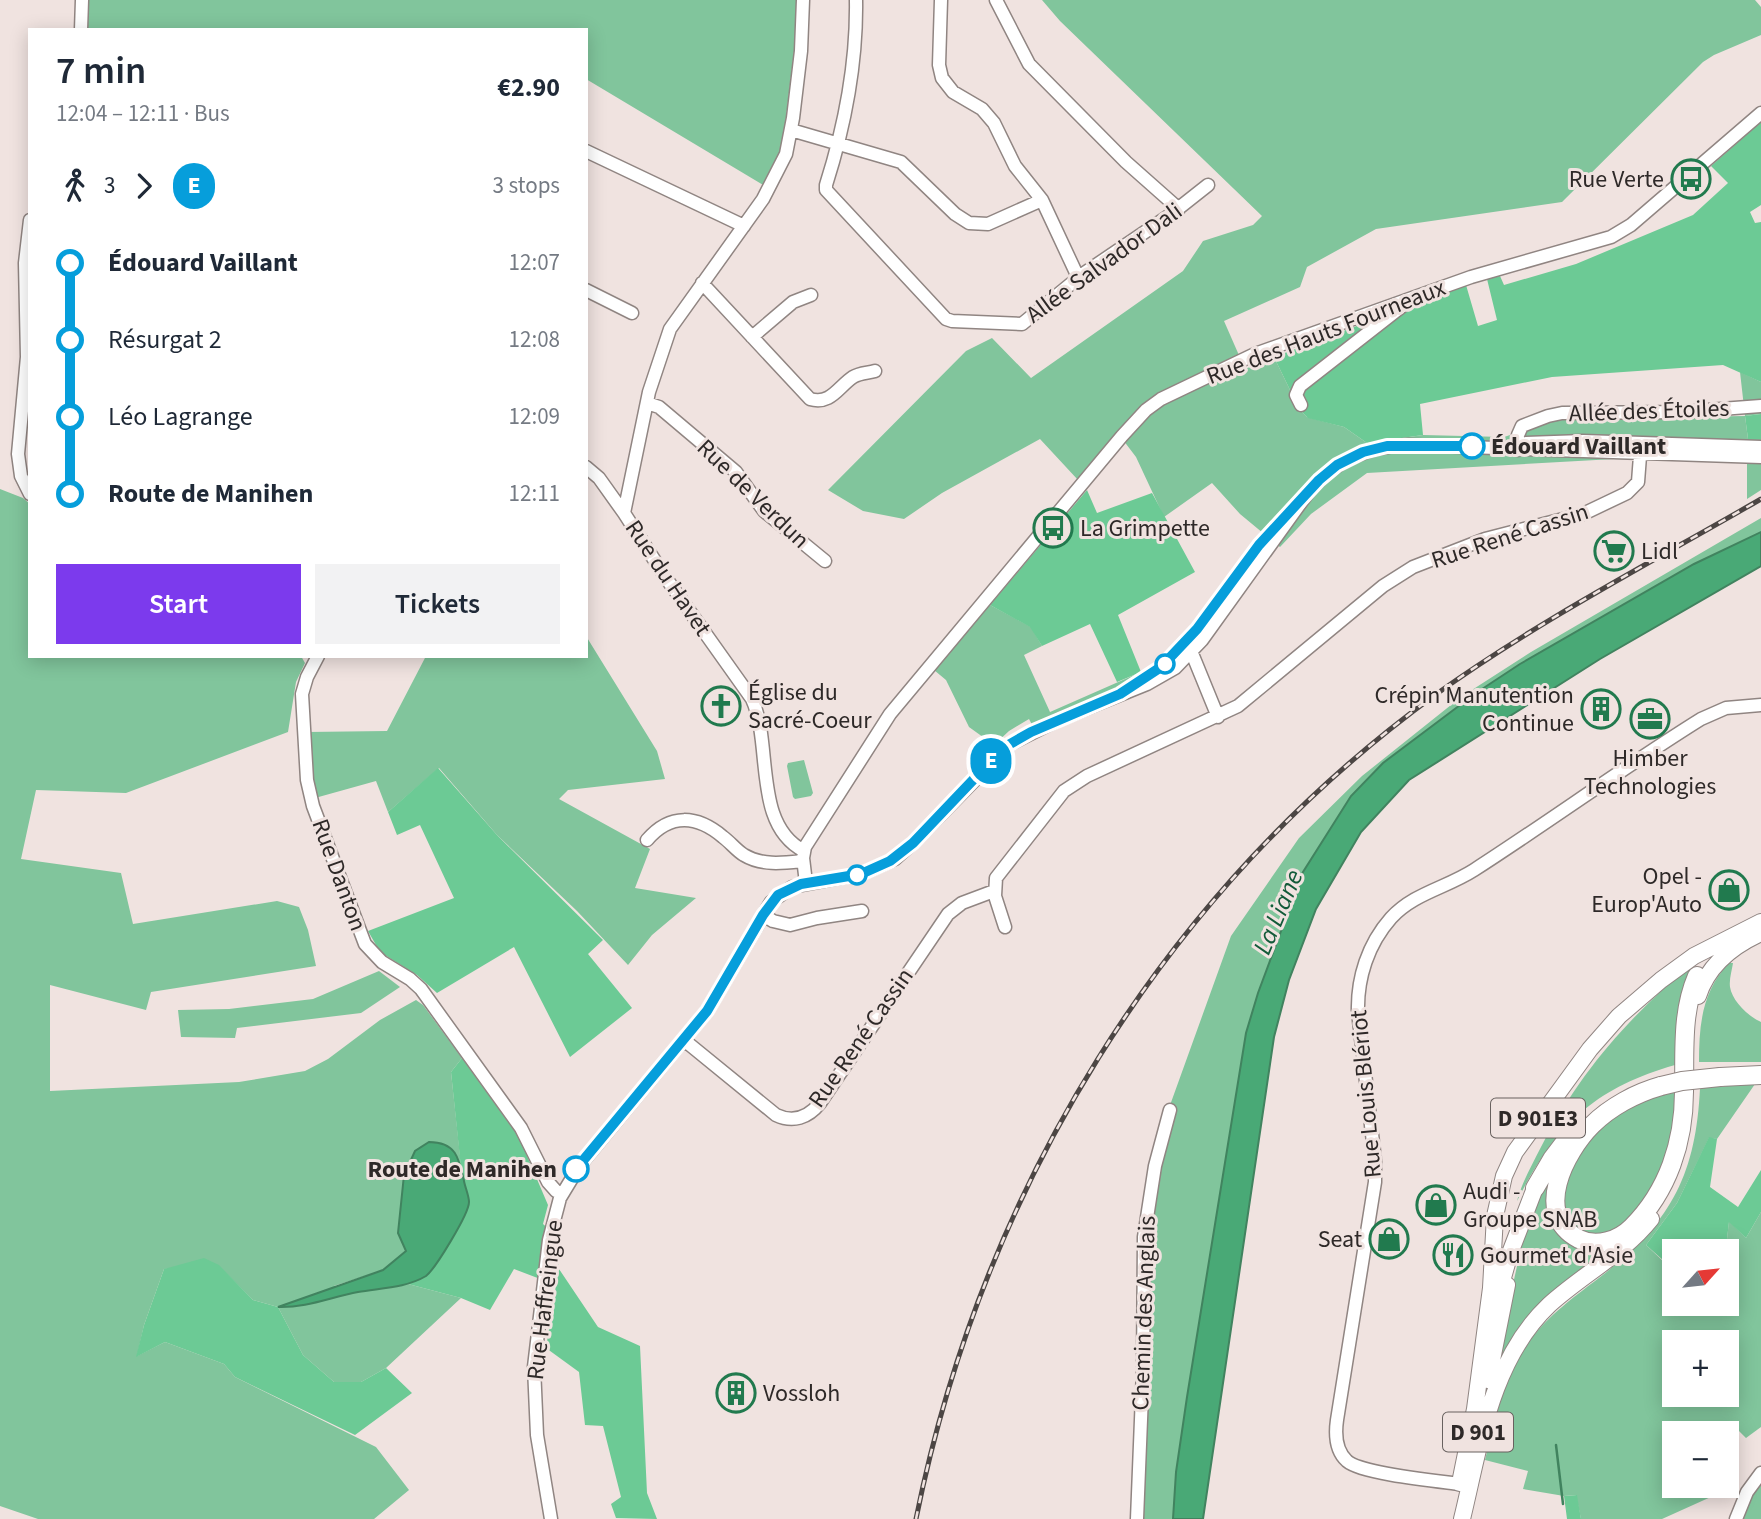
<!DOCTYPE html>
<meta charset="utf-8">
<style>
:root{--surface:#fff;--page:#f2f2f3;--text:#1f2937;--muted:#747a83;--accent:#7c3aed}
body{margin:0;font-family:"Source Sans 3",sans-serif;background:var(--page);color:var(--text);height:100vh;display:flex;flex-direction:column;font-size:26px;white-space:nowrap}
*{box-sizing:border-box;margin:0}
p{font-size:23px;color:var(--muted)}
.icon{flex:none;width:38px;height:38px;fill:none;stroke:currentColor;stroke-width:2;stroke-linecap:round;stroke-linejoin:round}
.map{position:relative;flex:1;overflow:hidden}
.side{position:absolute;left:28px;top:28px;width:560px;height:630px;display:flex;flex-direction:column;background:var(--surface);border-radius:0px;box-shadow:0 4px 18px #0003}
.side>*{flex:none}
.badge{padding:0 14px;border-radius:23px;font-size:24px;line-height:46px}
.needle{width:46px;rotate:63deg}
.fabs{position:absolute;left:1662px;top:1239px;display:grid;gap:14px}
.fabs a{display:grid;place-items:center;width:77px;height:77px;border-radius:0px;background:var(--surface);box-shadow:0 4px 18px #0003;font-size:35px}
.map>.badge{position:absolute;translate:-50% -50%;box-shadow:0 0 0 4px #fff}
.legs{display:flex;align-items:center;gap:10px;height:77px;padding:0 28px;font-size:23px}
.legs p{margin-inline-start:auto}
.summary{display:flex;align-items:center;justify-content:space-between;height:119px;padding:0 28px}
h1{font-size:38px;font-weight:600;line-height:52px}
.button{display:flex;gap:14px;margin-top:auto;padding:14px 28px}
.button a{flex:1;height:80px;border-radius:0px;background:var(--accent);color:#fff;font-size:28px;font-weight:600;line-height:80px;text-align:center}
.button a+a{background:var(--page);color:var(--text)}
ul{padding:0 28px;list-style:none}
li{display:flex;align-items:center;gap:24px;height:77px;font-size:26px}
li i{display:grid;place-items:center;width:10px;height:100%;margin:0 9px;background:currentColor}
li i::after{content:'';width:18px;height:18px;margin:-9px;border:5px solid;border-radius:50%;background:var(--surface)}
li p{margin-inline-start:auto}
li:first-child i{background:linear-gradient(#0000 50%,currentColor 0)}
li:last-child i{background:linear-gradient(currentColor 50%,#0000 0)}
.map>svg:first-child{display:block}
</style>
<div class="map">
<svg width="1761" height="1519" viewBox="0 0 1761 1519">
<rect width="100%" height="100%" fill="#f0e3e0"/>
<!-- green -->
<path fill="#81c59c" fill-rule="evenodd" d="M 86,0 L 796,0 L 796,35 L 782,150 L 765,186 L 586,79 L 586,30 L 86,30 Z
M 1042,0 L 1755,0 L 1761,7 L 1761,35 L 1714,55 L 1703,62 L 1562,202 L 1376,229 L 1307,267 L 1300,287 L 1224,321 L 1245,369 L 1274,357 L 1290,390 L 1295,405 L 1307,417 L 1344,427 L 1367,443 L 1423,435 L 1504,437 L 1558,419 L 1745,416 L 1740,372 L 1761,382 L 1761,414 L 1745,416 L 1748,439 L 1761,439 L 1761,490 L 1747,499 L 1747,462 L 1614,459 L 1367,473 L 1311,514 L 1280,547 L 1240,514 L 1212,483 L 1164,517 L 1136,457 L 1117,432 L 1078,480 L 1040,439 L 942,493 L 904,519 L 863,511 L 828,490 L 966,351 L 992,338 L 1031,378 L 1183,271 L 1203,241 L 1253,225 L 1262,216 L 1060,21 Z
M 0,489 L 23,498 L 30,504 L 30,656 L 301,656 L 305,663 L 296,682 L 288,732 L 126,793 L 36,790 L 21,859 L 121,873 L 133,924 L 277,901 L 299,907 L 308,930 L 316,966 L 151,992 L 146,1010 L 50,985 L 50,1091 L 239,1082 L 305,1071 L 328,1059 L 380,1020 L 416,1000 L 423,1005 L 462,1058 L 451,1072 L 461,1165 L 454,1151 L 406,1251 L 383,1270 L 334,1286 L 355,1292 L 408,1284 L 461,1298 L 386,1368 L 361,1382 L 334,1382 L 303,1355 L 278,1307 L 253,1300 L 219,1266 L 164,1269 L 144,1325 L 137,1356 L 165,1342 L 224,1364 L 235,1377 L 376,1447 L 409,1490 L 374,1519 L 38,1519 L 0,1506 Z
M 1761,518 L 1761,532 L 1694,564 L 1520,664 L 1476,693 L 1383,763 L 1351,796 L 1303,872 L 1258,993 L 1246,1033 L 1187,1397 L 1176,1472 L 1173,1519 L 1131,1519 L 1141,1348 L 1142,1244 L 1160,1133 L 1231,936 L 1299,838 L 1362,776 L 1461,697 L 1531,652 Z
M 990,605 L 1031,627 L 1042,646 L 1024,655 L 1050,712 L 1141,672 L 1148,690 L 1038,736 L 1029,719 L 1009,731 L 994,745 L 969,727 L 946,680 L 934,670 Z
M 586,636 L 657,751 L 665,779 L 568,790 L 559,799 L 650,849 L 635,888 L 696,898 L 652,935 L 628,965 L 577,911 L 497,835 L 439,768 L 388,812 L 376,781 L 315,798 L 307,732 L 387,731 L 426,656 L 586,656 Z
M 804,760 L 813,793 L 811,796 L 795,799 L 793,797 L 787,766 L 788,763 Z
M 1695,961 C 1681,995 1675,1029 1675,1065 C 1594,1088 1555,1126 1517,1201 C 1522,1182 1532,1165 1541,1147 C 1582,1069 1628,1018 1695,961 Z
M 1729,963 L 1733,963 C 1732,970 1729,979 1730,987 C 1732,1001 1749,1017 1761,1022 L 1761,1062 L 1699,1062 C 1699,1025 1702,991 1729,963 Z
M 379,971 L 400,987 L 361,1013 L 237,1028 L 235,1038 L 181,1037 L 178,1010 L 229,1009 L 313,999 Z
M 1755,1084 L 1717,1139 L 1709,1138 L 1677,1203 L 1646,1245 L 1663,1261 L 1675,1254 L 1675,1304 L 1727,1304 L 1727,1251 L 1717,1251 L 1727,1239 L 1729,1221 L 1746,1238 L 1761,1212 L 1761,1427 L 1746,1438 L 1739,1431 L 1730,1442 L 1727,1451 L 1727,1433 L 1675,1433 L 1675,1486 L 1716,1486 L 1713,1496 L 1662,1519 L 1581,1519 L 1576,1495 L 1564,1496 L 1523,1489 L 1528,1471 L 1485,1460 C 1495,1421 1503,1379 1526,1346 C 1546,1316 1577,1295 1604,1274 C 1672,1221 1696,1173 1700,1088 ZM 1675,1342 L 1727,1342 L 1727,1395 L 1675,1395 Z
M 1678,1089 L 1675,1127 L 1659,1179 L 1615,1247 L 1496,1371 L 1494,1370 L 1525,1230 L 1539,1194 L 1558,1160 L 1635,1101 Z
M 1761,1479 L 1761,1519 L 1739,1519 Z"/>
<!-- forest -->
<path fill="#6cca95" d="M 1761,122 L 1761,205 L 1750,212 L 1755,223 L 1761,222 L 1761,382 L 1723,365 L 1552,377 L 1420,404 L 1423,435 L 1367,443 L 1344,427 L 1308,418 L 1295,405 L 1290,390 L 1274,357 L 1466,285 L 1478,326 L 1497,320 L 1487,279 L 1500,276 L 1504,285 L 1576,264 L 1693,215 L 1728,183 L 1711,166 Z
M 1761,414 L 1761,439 L 1748,439 L 1745,416 Z
M 1087,490 L 1097,513 L 1152,493 L 1195,572 L 1118,615 L 1141,672 L 1117,682 L 1090,624 L 1042,646 L 1030,627 L 990,605 Z
M 438,768 L 497,835 L 603,940 L 588,954 L 632,1008 L 570,1057 L 514,947 L 437,993 L 417,975 L 380,952 L 368,931 L 454,898 L 420,825 L 397,835 L 388,812 Z
M 462,1058 L 519,1137 L 548,1205 L 543,1224 L 559,1238 L 559,1269 L 598,1327 L 640,1346 L 647,1493 L 657,1519 L 616,1518 L 611,1504 L 621,1497 L 603,1426 L 585,1425 L 579,1372 L 546,1348 L 556,1285 L 514,1269 L 490,1310 L 461,1298 L 408,1284 L 428,1274 L 469,1202 L 461,1168 L 451,1072 Z
M 1709,1137 L 1717,1139 L 1710,1187 L 1738,1207 L 1761,1170 L 1761,1212 L 1746,1238 L 1729,1222 L 1727,1239 L 1717,1251 L 1701,1251 L 1693,1242 L 1675,1251 L 1675,1254 L 1664,1261 L 1646,1245 L 1677,1203 Z
M 204,1258 L 219,1265 L 253,1300 L 278,1307 L 303,1355 L 334,1382 L 361,1382 L 386,1368 L 412,1393 L 355,1435 L 235,1377 L 224,1364 L 165,1342 L 136,1357 L 144,1325 L 164,1269 Z
M 1577,1495 L 1581,1519 L 1567,1519 L 1564,1496 Z"/>
<!-- water -->
<path fill="#49a976" stroke="#41835f" stroke-width="2" d="M 1761,532 L 1761,566 L 1600,659 L 1409,780 L 1361,832 L 1316,909 L 1289,980 L 1274,1037 L 1203,1519 L 1173,1519 L 1176,1472 L 1187,1397 L 1246,1033 L 1258,993 L 1303,872 L 1351,796 L 1383,763 L 1476,693 L 1520,664 L 1694,564 Z
M 429,1142 C 456,1142 459,1158 464,1181 C 465,1187 469,1196 469,1202 C 469,1214 435,1269 426,1276 C 406,1288 380,1288 358,1292 C 331,1297 306,1308 278,1307 L 383,1270 L 406,1251 L 398,1233 L 404,1175 L 415,1151 Z"/>
<g fill="none" stroke-linecap="round" stroke-linejoin="round">
<!-- stream -->
<path stroke="#41835f" stroke-width="2.5" d="M 1556,1445 L 1563,1504"/>
<!-- minor casing -->
<g stroke="#908582" stroke-width="15">
<path id="minor" d="M 803,0 L 801,51 L 793,118 L 786,154 L 763,199 L 670,329 L 649,392 L 624,513 L 666,578 L 752,699 C 773,745 752,824 804,851
M 856,0 C 857,63 845,125 826,185 L 826,190 L 946,319 L 952,321 L 1022,324 L 1083,274 L 1170,215 L 1208,185
M 941,0 L 939,65 L 942,78 L 953,92 L 982,109 L 994,123 L 1015,166 L 1042,200 L 1078,277
M 996,0 L 1029,64 L 1126,162 L 1179,209
M 81,30 L 82,0
M 791,130 L 901,162 L 955,214 L 969,223 L 988,224 L 1042,200
M 586,151 L 744,226
M 30,220 L 25,263 L 27,357 L 18,454 L 21,476 L 30,494
M 702,283 L 810,399 C 831,405 838,387 853,377 C 859,373 868,373 875,371
M 586,290 L 632,313
M 752,337 L 793,302 L 811,295
M 647,403 L 659,407 L 736,472 L 764,511 L 825,561
M 1301,405 L 1296,395 L 1300,386 L 1410,300
M 1526,443 L 1583,441 L 1761,447
M 1518,450 L 1518,435 L 1522,426 L 1548,416 L 1562,413 L 1681,412 L 1761,406
M 586,467 L 599,478 L 624,513
M 1189,646 L 1218,717
M 318,656 L 307,677 L 302,694 L 307,780 L 313,806 L 365,944 L 382,962 L 410,979 L 421,989 L 521,1128 L 548,1182 L 556,1191 L 562,1193
M 1149,676 C 1204,636 1233,571 1280,523
M 647,840 C 670,813 697,815 723,837 C 730,842 737,851 744,855 C 762,866 784,863 803,861
M 806,883 L 803,858 L 805,847 L 890,714 L 1122,436 L 1146,410 L 1161,399 L 1255,354 L 1471,277 L 1611,237 L 1631,225 L 1761,113
M 763,915 L 773,921 L 790,925 L 817,918 L 862,911
M 1005,927 L 995,896 L 996,878 L 1064,791 L 1087,776 L 1238,706 L 1383,586 L 1413,567 L 1485,539 L 1583,514 L 1627,493 L 1638,482 L 1641,443
M 684,1040 L 776,1115 C 793,1123 808,1118 820,1103 L 948,914 L 962,903 L 994,891
M 1460,1484 C 1437,1481 1362,1474 1347,1461 C 1336,1451 1335,1434 1337,1420 L 1375,1182 L 1375,1160 L 1358,1012 C 1357,978 1368,944 1391,918 C 1414,893 1446,888 1474,870 C 1550,821 1624,767 1701,719 L 1726,708 L 1761,705
M 551,1519 L 537,1435 L 534,1367 L 549,1240 L 560,1198 L 580,1165 L 707,1011 L 771,902 L 792,887 L 861,874 L 895,859 L 913,843 L 1010,744 L 1058,720 L 1147,684 L 1175,668 L 1202,640 L 1310,490 C 1336,460 1368,446 1408,445 L 1761,457
M 1137,1519 L 1143,1370 L 1144,1237 L 1155,1166 L 1170,1110
M 1736,1519 L 1747,1492 L 1761,1473"/>
</g>
<!-- major casing -->
<g stroke="#908582" stroke-width="18">
<path id="major" d="M 1698,996 C 1708,965 1732,946 1761,933
M 1498,1295 L 1510,1253 L 1535,1188
M 1488,1380 L 1507,1285
M 1475,1409 L 1491,1288 L 1495,1216 L 1504,1176 L 1515,1152 L 1590,1049 L 1619,1016 L 1661,980 L 1694,956 L 1761,922
M 1460,1483 L 1477,1399
M 1462,1519 C 1480,1445 1491,1360 1549,1305 C 1582,1275 1623,1254 1651,1219"/>
</g>
<!-- highway casing -->
<g stroke="#908582" stroke-width="20">
<path id="highway" d="M 1720,1077 L 1761,1075
M 1661,1086 C 1636,1093 1610,1107 1592,1125 C 1565,1152 1532,1215 1579,1239 C 1597,1248 1619,1240 1632,1227 C 1668,1191 1684,1142 1684,1092 C 1685,1053 1681,1013 1697,976
M 1535,1188 L 1552,1159 L 1574,1130"/>
</g>
<!-- minor -->
<use href="#minor" stroke="#fff" stroke-width="12"/>
<!-- major -->
<use href="#major" stroke="#fff" stroke-width="16"/>
<!-- highway -->
<use href="#highway" stroke="#fff" stroke-width="18"/>
<!-- rail casing -->
<g stroke="#4c4644" stroke-width="5">
<path id="rail" d="M 916,1519 C 982,1191 1163,893 1435,695 C 1538,621 1652,562 1761,499"/>
</g>
<!-- rail -->
<use href="#rail" stroke="#f0e3e0" stroke-width="2.5" stroke-dasharray="8" stroke-linecap="butt"/>
<!-- highway-bridge casing -->
<g stroke="#908582" stroke-width="20" stroke-linecap="butt">
<path id="highway-bridge" d="M 1661,1086 L 1682,1081 L 1720,1077"/>
</g>
<!-- highway-bridge -->
<use href="#highway-bridge" stroke="#fff" stroke-width="18"/>
</g>
<g fill="none" stroke-linecap="round" stroke-linejoin="round">
<!-- line-1 casing -->
<g stroke="#fff" stroke-width="16">
<path id="line-1" d="M 576,1169 L 707,1011 L 763,915 L 778,895 L 801,884 L 861,874 L 890,861 L 913,843 L 993,759 L 1010,744 L 1031,732 L 1120,694 L 1161,667 L 1197,629 L 1259,545 L 1319,480 L 1337,465 L 1363,452 L 1387,446 L 1472,446"/>
</g>
<!-- line-1 -->
<use href="#line-1" stroke="#069edb" stroke-width="10"/>
</g>
<!-- icons -->
<defs>
<g id="bus-ring" transform="scale(2.0125)"><circle r="9.5" fill="#f0e3e0" stroke="#217a4e" stroke-width="1.5"/><path d="M-5-6H5V4H4V6H2V4H-2V6H-4V4H-5ZM-3.5-4V0h7V-4ZM-3.5 1.2v1.5H-2V1.2ZM2 1.2v1.5H3.5V1.2Z" fill="#217a4e"/></g>
<g id="supermarket-ring" transform="scale(2.0125)"><circle r="9.5" fill="#f0e3e0" stroke="#217a4e" stroke-width="1.5"/><path d="M-6-5.5h2.5l.6 2H6L4.5 2H-2.5L-4.4-4H-6ZM-1.5 3.2a1.3 1.3 0 1 0 .1 0ZM3 3.2a1.3 1.3 0 1 0 .1 0Z" fill="#217a4e"/></g>
<g id="church-ring" transform="scale(2.0125)"><circle r="9.5" fill="#f0e3e0" stroke="#217a4e" stroke-width="1.5"/><path d="M-1.2-6h2.4v3.5h3.3v2.4h-3.3V6h-2.4V-.1h-3.3v-2.4h3.3Z" fill="#217a4e"/></g>
<g id="building-ring" transform="scale(2.0125)"><circle r="9.5" fill="#f0e3e0" stroke="#217a4e" stroke-width="1.5"/><path d="M-4-6H4V6H1V3H-1V6H-4ZM-2.5-4.3h1.7v1.8h-1.7ZM.8-4.3h1.7v1.8H.8ZM-2.5-1h1.7V.8h-1.7ZM.8-1h1.7V.8H.8Z" fill="#217a4e"/></g>
<g id="office-ring" transform="scale(2.0125)"><circle r="9.5" fill="#f0e3e0" stroke="#217a4e" stroke-width="1.5"/><path d="M-6-3h4V-5.5h4V-3h4V5H-6ZM-1-4.5V-3h2v-1.5ZM-6 0V1H6V0Z" fill="#217a4e"/></g>
<g id="shop-ring" transform="scale(2.0125)"><circle r="9.5" fill="#f0e3e0" stroke="#217a4e" stroke-width="1.5"/><path d="M-5-2.5h2.3a2.7 3.5 0 0 1 5.4 0H5L5.5 6h-11ZM-1.5-2.5h3a1.5 2.3 0 0 0-3 0Z" fill="#217a4e"/></g>
<g id="restaurant-ring" transform="scale(2.0125)"><circle r="9.5" fill="#f0e3e0" stroke="#217a4e" stroke-width="1.5"/><path d="M-5-6h1v4h1v-4h1v4h1v-4h1v5L-1.5 .5V6h-2V.5L-5-1ZM5-6V6H3V1.5H1.5Q1.5-4 5-6Z" fill="#217a4e"/></g>
</defs>
<g fill-rule="evenodd">
<use href="#bus-ring" x="1691" y="179"/>
<use href="#bus-ring" x="1053" y="528"/>
<use href="#supermarket-ring" x="1614" y="551"/>
<use href="#church-ring" x="721" y="706"/>
<use href="#building-ring" x="1601" y="709"/>
<use href="#office-ring" x="1650" y="719"/>
<use href="#shop-ring" x="1729" y="890"/>
<use href="#shop-ring" x="1436" y="1205"/>
<use href="#shop-ring" x="1389" y="1239"/>
<use href="#restaurant-ring" x="1453" y="1255"/>
<use href="#building-ring" x="736" y="1393"/>
</g>
<!-- markers -->
<g fill="#fff" stroke="#069edb" stroke-width="3.5">
<circle cx="1472" cy="446" r="12"/>
<circle cx="1165" cy="664" r="9"/>
<circle cx="857" cy="875" r="9"/>
<circle cx="576" cy="1169" r="12"/>
</g>
<g text-anchor="middle" dominant-baseline="central" stroke-width="6" stroke-linejoin="round" paint-order="stroke">
<!-- shield labels -->
<g fill="#f0e3e0" stroke="#68615f" stroke-width="2">
<rect x="1491" y="1098.5" width="94" height="39" rx="5"/>
<rect x="1443" y="1412.5" width="70" height="39" rx="5"/>
</g>
<g font-size="23" font-weight="bold" fill="#2e2928">
<text x="1538" y="1118">D 901E3</text>
<text x="1478" y="1432">D 901</text>
</g>
<!-- poi labels -->
<g font-size="24" fill="#2e2928" stroke="#f0e3e0" text-anchor="start">
<text x="1664" y="179" text-anchor="end">Rue Verte</text>
<text x="1080" y="528">La Grimpette</text>
<text x="1641" y="551">Lidl</text>
<text x="748" y="692">Église du<tspan x="748" dy="28">Sacré-Coeur</tspan></text>
<text x="1574" y="695" text-anchor="end">Crépin Manutention<tspan x="1574" dy="28">Continue</tspan></text>
<text x="1650" y="758" text-anchor="middle">Himber<tspan x="1650" dy="28">Technologies</tspan></text>
<text x="1702" y="876" text-anchor="end">Opel -<tspan x="1702" dy="28">Europ'Auto</tspan></text>
<text x="1463" y="1191">Audi -<tspan x="1463" dy="28">Groupe SNAB</tspan></text>
<text x="1362" y="1239" text-anchor="end">Seat</text>
<text x="1480" y="1255">Gourmet d'Asie</text>
<text x="763" y="1393">Vossloh</text>
</g>
<!-- street labels -->
<g font-size="24" fill="#2e2928" stroke="#f0e3e0">
<text transform="translate(1104 263) rotate(-36)">Allée Salvador Dali</text>
<text transform="translate(1326 332) rotate(-21)">Rue des Hauts Fourneaux</text>
<text transform="translate(1649 411) rotate(-2)">Allée des Étoiles</text>
<text transform="translate(753 494) rotate(44)">Rue de Verdun</text>
<text transform="translate(1510 536) rotate(-18)">Rue René Cassin</text>
<text transform="translate(668 578) rotate(56)">Rue du Havet</text>
<text transform="translate(339 875) rotate(70)">Rue Danton</text>
<text transform="translate(861 1038) rotate(-55)">Rue René Cassin</text>
<text transform="translate(1366 1094) rotate(-95)">Rue Louis Blériot</text>
<text transform="translate(545 1300) rotate(-83)">Rue Haffreingue</text>
<text transform="translate(1144 1313) rotate(-88)">Chemin des Anglais</text>
</g>
<!-- stop labels -->
<g font-size="24" font-weight="bold" fill="#2e2928" stroke="#f0e3e0" text-anchor="start">
<text x="1491" y="446">Édouard Vaillant</text>
<text x="557" y="1169" text-anchor="end">Route de Manihen</text>
</g>
<!-- water labels -->
<g font-size="26" font-style="italic" fill="#135b39" stroke="#f0e3e0">
<text transform="translate(1278 912) rotate(-67)">La Liane</text>
</g>
</g>
</svg>
<div class="fabs">
<a><svg class="needle" viewBox="-14 -14 28 28"><path d="M0-13l5 13h-10z" fill="#e53935"/><path d="M0 13l5-13h-10z" fill="#747a83"/></svg></a>
<a>+</a>
<a>−</a>
</div>
<b class="badge" style="left:991px;top:761px;background:#069edb;color:#fff">E</b>
<section class="side">
<div class="summary"><div><h1>7 min</h1><p>12:04 – 12:11 · Bus</p></div><b>€2.90</b></div>
<div class="legs"><svg class="icon" aria-label="walk" viewBox="0 0 24 24"><circle cx="13" cy="4" r="2"/><path d="M13 8l-2 6 4 7M11 14l-3 7M7 12l3-4h3l4 4"/></svg>3<svg class="icon" aria-label="forward" viewBox="0 0 24 24"><path d="M9 5l7 7-7 7"/></svg><b class="badge" style="background:#069edb;color:#fff">E</b><p>3 stops</p></div>
<ul>
<li><i style="color:#069edb"></i><b>Édouard Vaillant</b><p>12:07</p></li>
<li><i style="color:#069edb"></i><span>Résurgat 2</span><p>12:08</p></li>
<li><i style="color:#069edb"></i><span>Léo Lagrange</span><p>12:09</p></li>
<li><i style="color:#069edb"></i><b>Route de Manihen</b><p>12:11</p></li>
</ul>
<div class="button"><a>Start</a><a>Tickets</a></div>
</section>
</div>
